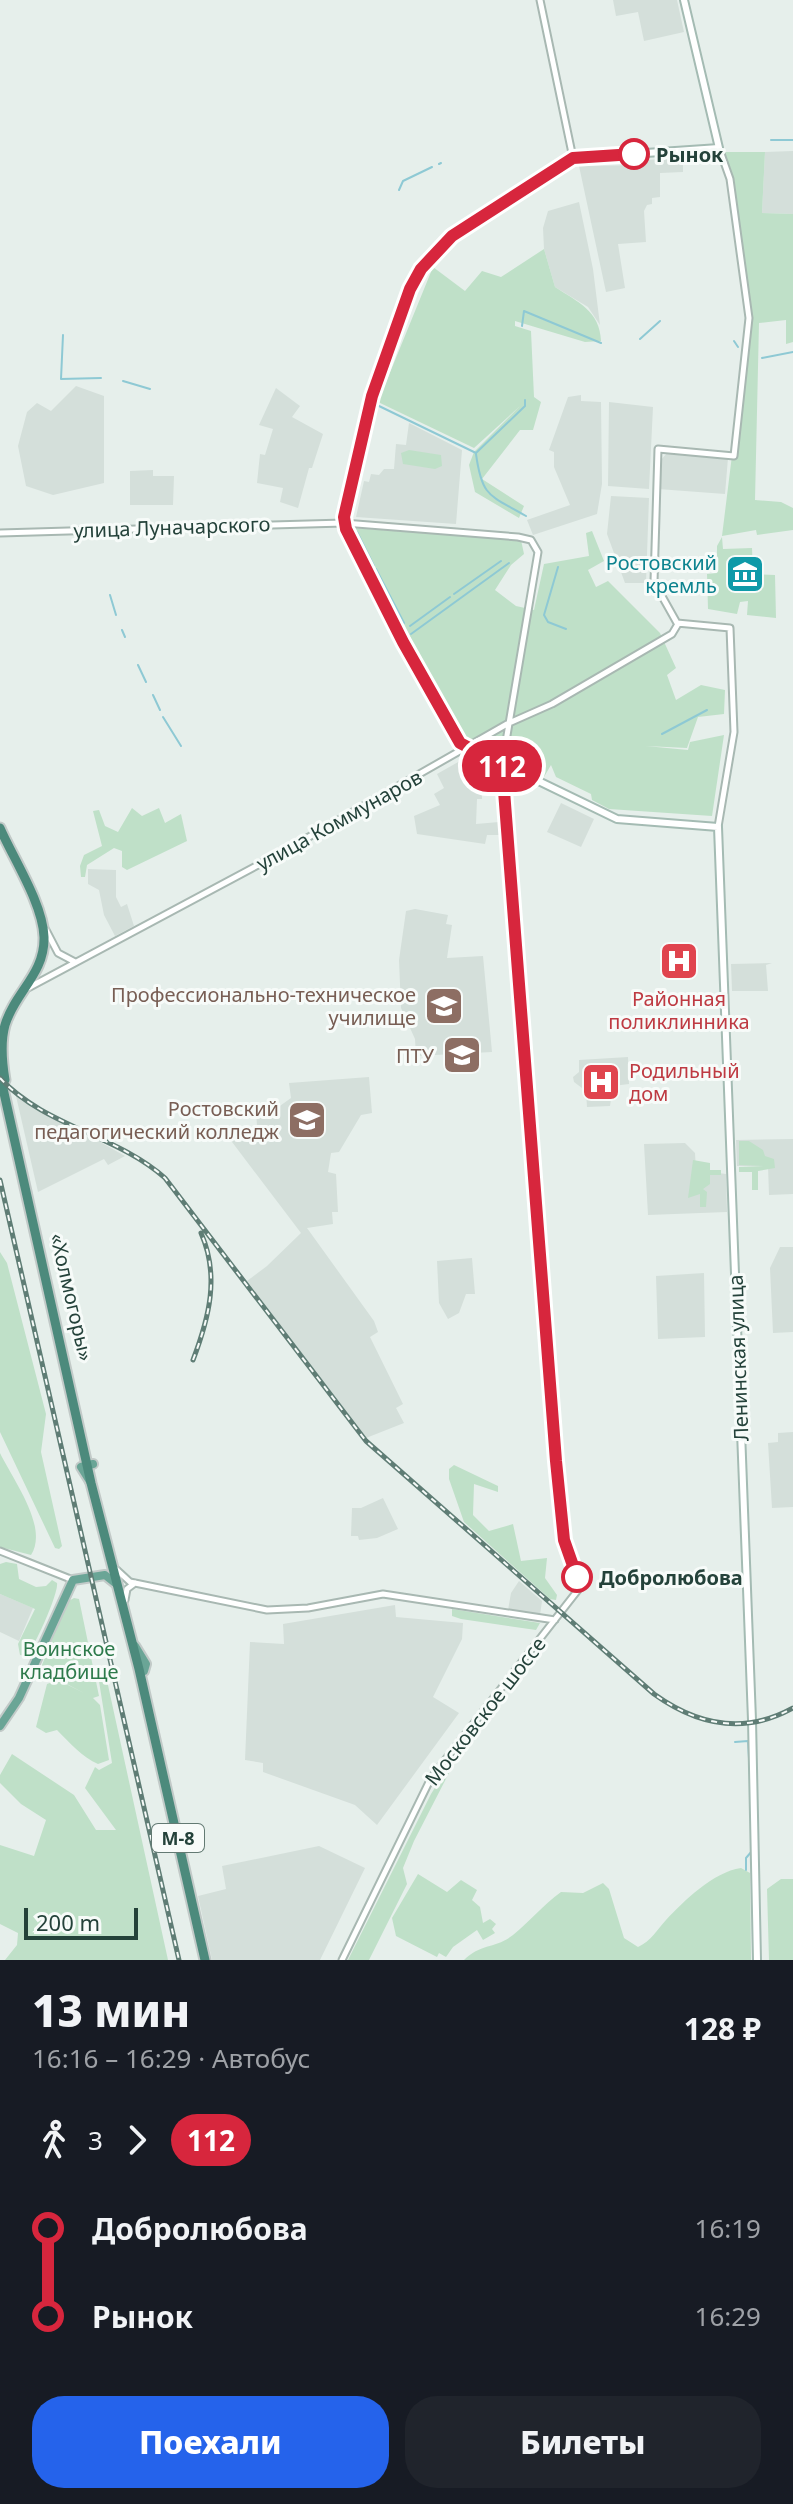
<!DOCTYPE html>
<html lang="ru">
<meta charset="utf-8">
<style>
:root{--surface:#171b24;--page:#20242c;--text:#f1f3f6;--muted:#9ea1a6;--accent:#2563eb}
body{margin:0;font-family:"Noto Sans",sans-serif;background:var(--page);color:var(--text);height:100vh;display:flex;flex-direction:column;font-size:30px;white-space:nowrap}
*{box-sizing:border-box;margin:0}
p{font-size:26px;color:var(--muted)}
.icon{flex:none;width:44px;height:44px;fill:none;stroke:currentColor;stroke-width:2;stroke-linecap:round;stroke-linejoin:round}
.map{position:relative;height:1960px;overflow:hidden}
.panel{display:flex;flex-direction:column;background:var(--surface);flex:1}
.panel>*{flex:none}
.badge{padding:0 16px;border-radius:26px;font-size:28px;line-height:52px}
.scale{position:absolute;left:24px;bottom:20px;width:114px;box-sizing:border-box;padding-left:8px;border:4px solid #24423a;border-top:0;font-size:22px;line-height:28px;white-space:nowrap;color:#24423a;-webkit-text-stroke:6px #f7fbf9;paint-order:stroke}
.map>.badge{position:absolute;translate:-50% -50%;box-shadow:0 0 0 4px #fff}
.legs{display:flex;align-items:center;gap:12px;height:88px;padding:0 32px;font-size:26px}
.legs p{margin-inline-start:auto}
.overview{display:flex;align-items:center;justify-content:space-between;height:136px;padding:0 32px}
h1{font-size:44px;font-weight:800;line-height:60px}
.button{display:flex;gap:16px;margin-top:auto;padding:16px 32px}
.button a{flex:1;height:92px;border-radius:32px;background:var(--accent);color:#fff;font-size:32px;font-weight:800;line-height:92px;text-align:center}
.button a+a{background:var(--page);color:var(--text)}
ul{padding:0 32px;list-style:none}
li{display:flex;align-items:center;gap:28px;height:88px;font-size:30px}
li i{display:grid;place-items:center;width:12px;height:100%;margin:0 10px;background:currentColor}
li i::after{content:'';width:20px;height:20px;margin:-10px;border:6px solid;border-radius:50%;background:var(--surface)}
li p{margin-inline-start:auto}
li:first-child i{background:linear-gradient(#0000 50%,currentColor 0)}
li:last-child i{background:linear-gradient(currentColor 50%,#0000 0)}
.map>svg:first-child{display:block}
</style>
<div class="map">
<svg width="793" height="1960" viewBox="0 0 793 1960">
<rect width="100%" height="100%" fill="#e6efeb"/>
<!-- built -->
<path fill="#d4dfda" d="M 613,0 L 677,0 L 684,32 L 644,41 L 638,12 L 616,16 Z
M 793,151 L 793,214 L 762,213 L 765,152 Z
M 683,158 L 683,172 L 660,173 L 660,197 L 652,198 L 652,204 L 647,205 L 644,211 L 646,242 L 618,244 L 625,288 L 606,292 L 579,166 L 645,165 L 646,160 Z
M 579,202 L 593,269 L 600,325 L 588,307 L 555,287 L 544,249 L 543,228 L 548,211 Z
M 76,386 L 104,396 L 104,483 L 53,495 L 26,486 L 18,446 L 27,412 L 37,403 L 51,411 Z
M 276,388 L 300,406 L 292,417 L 323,434 L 312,468 L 309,468 L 298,508 L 280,502 L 283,488 L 257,483 L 260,454 L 265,455 L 273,429 L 259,425 Z
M 581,395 L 581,401 L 601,402 L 602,484 L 597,514 L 533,535 L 527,520 L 570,505 L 554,467 L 554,452 L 549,450 L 568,397 Z
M 609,402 L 653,407 L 649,489 L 608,486 Z
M 409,423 L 462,450 L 456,524 L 356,517 L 364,481 L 369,482 L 371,474 L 379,475 L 384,469 L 394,469 L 396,444 L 406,445 Z
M 667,453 L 728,458 L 725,494 L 658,489 L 660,461 Z
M 153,470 L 153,476 L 174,476 L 173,505 L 130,505 L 130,471 Z
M 611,496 L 649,498 L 646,583 L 625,583 L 607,534 Z
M 467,757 L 492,769 L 490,780 L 482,778 L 482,799 L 477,799 L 476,824 L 499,822 L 499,835 L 487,835 L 485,844 L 417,834 L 414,816 L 440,805 L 434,794 L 444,788 L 437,774 Z
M 561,803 L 594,819 L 581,847 L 547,832 Z
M 88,869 L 116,870 L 116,897 L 121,907 L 127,904 L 134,926 L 115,936 L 104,915 L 99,890 L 88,884 Z
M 415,909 L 448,915 L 446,924 L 452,925 L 447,958 L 483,956 L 492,1052 L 416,1056 L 415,1039 L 401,1008 L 399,960 L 406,911 Z
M 772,963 L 766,965 L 768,991 L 732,991 L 731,964 Z
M 628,1057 L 629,1084 L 613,1086 L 610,1106 L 587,1107 L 586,1091 L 574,1082 L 573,1077 L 579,1072 L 579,1060 Z
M 369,1077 L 372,1113 L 361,1115 L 339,1152 L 331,1153 L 328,1172 L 336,1174 L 338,1212 L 332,1212 L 333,1224 L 307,1228 L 374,1321 L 378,1332 L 370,1337 L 403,1404 L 396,1408 L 404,1423 L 366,1438 L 247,1281 L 267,1266 L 301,1233 L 229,1138 L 257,1126 L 256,1110 L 277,1108 L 291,1098 L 289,1083 Z
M 16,1096 L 19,1096 L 125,1156 L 108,1165 L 104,1159 L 38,1192 Z
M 793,1139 L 793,1194 L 769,1195 L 768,1166 L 737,1166 L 736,1140 Z
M 685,1143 L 695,1153 L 696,1170 L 726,1174 L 727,1212 L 648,1215 L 644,1144 Z
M 780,1247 L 793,1247 L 793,1332 L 773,1333 L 770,1268 Z
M 472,1258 L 475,1294 L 466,1294 L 459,1313 L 448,1319 L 439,1303 L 437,1261 Z
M 704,1273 L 705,1337 L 658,1339 L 656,1276 Z
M 793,1432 L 793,1507 L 772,1508 L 768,1443 L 778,1442 L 778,1433 Z
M 383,1498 L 398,1529 L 377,1538 L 359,1540 L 358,1536 L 351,1536 L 352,1508 L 361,1508 Z
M 519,1581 L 542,1601 L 540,1615 L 508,1610 L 511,1593 Z
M 0,1594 L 33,1608 L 19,1641 L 0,1632 Z
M 395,1605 L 396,1617 L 463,1623 L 462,1639 L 433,1697 L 459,1713 L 377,1825 L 355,1805 L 263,1772 L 263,1763 L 245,1760 L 250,1642 L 284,1644 L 283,1624 Z
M 319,1846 L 365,1868 L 320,1960 L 212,1960 L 198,1896 L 226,1889 L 222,1866 Z"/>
<!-- green -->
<path fill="#bfe0c8" d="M 721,152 L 765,152 L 762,213 L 793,214 L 793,342 L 786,344 L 786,320 L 759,323 L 755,500 L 781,502 L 793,508 L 793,530 L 757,535 L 756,530 L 722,536 L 749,318 L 730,179 Z
M 544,249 L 555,287 C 578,302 600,311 601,341 L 585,342 L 515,321 L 515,326 L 531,331 L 534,397 L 541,402 L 533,430 L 520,430 L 482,479 L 524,506 L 519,518 L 475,492 L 469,465 L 474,452 L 520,406 L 474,448 L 378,402 L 433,267 L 465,291 L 482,271 L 501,277 Z
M 409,450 L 441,455 L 442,466 L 435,469 L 403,464 L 401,453 Z
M 354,528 L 521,540 L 524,554 L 511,565 L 495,590 L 516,606 L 534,610 L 544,564 L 589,556 L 586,533 L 592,531 L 604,561 L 588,570 L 596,587 L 608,581 L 660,633 L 676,668 L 667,675 L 676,700 L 701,685 L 725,690 L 724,714 L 698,717 L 687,748 L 646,746 L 688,750 L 690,742 L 724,735 L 712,816 L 609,809 L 592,800 L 591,794 L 556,777 L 551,765 L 541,782 L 467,748 Z
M 722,537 L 723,549 L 752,548 L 753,574 L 775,575 L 776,618 L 747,615 L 748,601 L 740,602 L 737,614 L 708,609 L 707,574 L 717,573 L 717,546 Z
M 132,808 L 142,816 L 159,808 L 165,823 L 181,814 L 187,841 L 127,870 L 122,867 L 122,851 L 114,848 L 87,865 L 85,877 L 81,877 L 80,866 L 84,855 L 102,846 L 93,811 L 99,810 L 105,826 L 118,832 Z
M 739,1141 L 749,1141 L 763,1150 L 765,1156 L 774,1159 L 775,1168 L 758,1171 L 758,1190 L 752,1190 L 752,1172 L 739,1172 L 739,1167 L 765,1166 L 739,1165 Z
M 693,1160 L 710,1163 L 710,1170 L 721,1170 L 721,1175 L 710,1175 L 710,1184 L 703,1189 L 707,1192 L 706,1207 L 700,1207 L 700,1194 L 688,1198 Z
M 0,1252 L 7,1263 L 46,1414 L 41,1452 L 62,1546 L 59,1549 L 55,1548 L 0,1432 Z
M 0,1453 C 13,1480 49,1527 31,1555 L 0,1547 Z
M 454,1465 L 498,1486 L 498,1492 L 474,1484 L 473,1515 L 489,1531 L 513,1524 L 521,1561 L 547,1558 L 545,1578 L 557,1595 L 556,1600 L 550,1599 L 464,1522 L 449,1479 L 449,1469 Z
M 6,1562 L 17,1564 L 19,1579 L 36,1587 L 46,1586 L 52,1580 L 57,1583 C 59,1593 33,1651 26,1656 L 20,1655 L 18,1644 L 35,1609 L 0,1594 L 0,1564 Z
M 74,1598 L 79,1599 L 99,1696 L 93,1698 L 100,1705 L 109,1760 L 98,1764 C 83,1758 69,1742 57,1730 L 46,1733 L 36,1727 L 47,1684 L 58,1680 L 84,1693 L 40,1670 L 67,1602 Z
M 452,1609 L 540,1623 L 536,1630 L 461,1619 L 452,1616 Z
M 100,1671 L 106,1676 L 168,1960 L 5,1960 L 17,1945 L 18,1933 L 0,1924 L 0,1845 L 34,1856 L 46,1820 L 21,1804 L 0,1783 L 0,1775 L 12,1754 L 74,1795 L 96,1830 L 116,1830 L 85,1788 L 95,1767 L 99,1770 L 112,1763 L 98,1675 Z
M 451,1769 L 414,1841 L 403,1868 L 407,1884 L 369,1960 L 348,1960 L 431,1794 L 446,1770 Z
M 741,1868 L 750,1873 L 751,1960 L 464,1960 C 481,1943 495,1949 513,1935 C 530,1921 543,1905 561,1892 L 583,1893 L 603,1883 L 609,1889 L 624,1938 L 638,1947 C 651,1941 657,1930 666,1920 C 684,1901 713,1872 741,1868 Z
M 418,1874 L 447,1892 L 461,1880 L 477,1890 L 472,1900 L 480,1907 L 483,1923 L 490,1919 L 496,1924 L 492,1929 L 495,1933 L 483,1940 L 477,1930 L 453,1947 L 446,1957 L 439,1953 L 437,1957 L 396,1936 L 392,1918 Z
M 781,1879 L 793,1879 L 793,1960 L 769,1960 L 767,1889 Z"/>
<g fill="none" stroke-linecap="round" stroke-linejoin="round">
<!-- stream -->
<path stroke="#8ec9d4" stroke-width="2" d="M 771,140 L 793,140
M 439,164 L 441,163
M 399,190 L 403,181 L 432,167
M 522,326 L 524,311 L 601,343
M 63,335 L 61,379 L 101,378
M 640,339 L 660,321
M 734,341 L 738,347
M 762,358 L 793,352
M 123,381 L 150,389
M 379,406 L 476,453 L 525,406 L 525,400
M 476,454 C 482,498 490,495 526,516
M 357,532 L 374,566
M 558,567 L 544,615 L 548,622 L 566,629
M 376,569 L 404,623
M 454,594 L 501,561
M 110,595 L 116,615
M 410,626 L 450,597
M 122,630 L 125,637
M 411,634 L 509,563
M 138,665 L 146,682
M 153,695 L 160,710
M 163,717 L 181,746
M 662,734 L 707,710
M 735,1742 L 748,1741 L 751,1792
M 746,1870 L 746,1858 L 752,1851"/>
<!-- tertiary casing -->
<g stroke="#a8b8b2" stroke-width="9">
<path id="tertiary" d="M 540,0 L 573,158
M 0,533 L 344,523 L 518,537 L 531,540 L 538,552 L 502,765 L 556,1461 L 564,1540 L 578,1590 L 431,1778 L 342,1960
M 718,827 L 734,732 L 730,628 L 677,623 L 654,582 L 658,449 L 734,456 L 749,318 L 730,179 L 719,148
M 46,930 L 58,953 L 75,962
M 28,988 L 286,850 L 507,724 L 552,704 L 672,634 L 678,624
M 0,1551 L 73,1580
M 117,1570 L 130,1582 L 267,1610 L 308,1608 L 383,1594 L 555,1620
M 125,1600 L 127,1589 L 135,1583"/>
</g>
<!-- secondary casing -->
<g stroke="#a4bbb3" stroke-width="10">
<path id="secondary" d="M 684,0 L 719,148 L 573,158 L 444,243 L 410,289 L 372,396 L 344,517 L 346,529 L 403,642 L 460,743 L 617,819 L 718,827 L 752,1720 L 757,1960"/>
</g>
<!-- primary casing -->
<g stroke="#c2cac8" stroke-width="12">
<path id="primary" d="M 91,1483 L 81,1467 L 93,1464
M 135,1646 L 146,1664 L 144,1671 L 139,1669
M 0,1726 L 19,1698 L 73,1580 L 105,1575 L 115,1583"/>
</g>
<!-- trunk casing -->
<g stroke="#c2cac8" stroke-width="13">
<path id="trunk" d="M 0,828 C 13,858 43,904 44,937 C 45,974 15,992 5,1025 C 0,1043 2,1062 5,1080
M 0,1075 L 91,1483 L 139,1669 L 205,1960"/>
</g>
<!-- tertiary -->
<use href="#tertiary" stroke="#fff" stroke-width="5"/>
<!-- secondary -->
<use href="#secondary" stroke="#fff" stroke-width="6"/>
<!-- primary -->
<use href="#primary" stroke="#6aa596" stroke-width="8"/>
<!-- trunk -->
<use href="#trunk" stroke="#4c8a7c" stroke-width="9"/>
<!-- rail casing -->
<g stroke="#5f7d75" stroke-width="5">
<path id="rail" d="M 0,1078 C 44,1126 117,1135 165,1178 L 366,1441 L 654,1694 C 697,1725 744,1735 793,1708
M 0,1180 L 179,1960
M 193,1360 C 209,1318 220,1276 201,1233"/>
</g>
<!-- rail -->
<use href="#rail" stroke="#f7fbf9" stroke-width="2" stroke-dasharray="6" stroke-linecap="butt"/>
</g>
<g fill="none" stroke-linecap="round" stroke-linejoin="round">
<!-- line-1 casing -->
<g stroke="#fff" stroke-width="18">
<path id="line-1" d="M 577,1577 L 564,1540 L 556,1461 L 502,765 L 460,743 L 403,642 L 346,529 L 344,517 L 372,396 L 410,289 L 421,269 L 452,236 L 573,158 L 634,154"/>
</g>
<!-- line-1 -->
<use href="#line-1" stroke="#d7263d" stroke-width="12"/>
</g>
<!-- icons -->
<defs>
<g id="museum-square" transform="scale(2)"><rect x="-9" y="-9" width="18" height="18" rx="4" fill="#0f9aa8" stroke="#f7fbf9"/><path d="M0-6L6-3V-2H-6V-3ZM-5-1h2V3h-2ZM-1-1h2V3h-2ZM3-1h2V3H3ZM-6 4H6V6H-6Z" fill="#fff"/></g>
<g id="hospital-square" transform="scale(2)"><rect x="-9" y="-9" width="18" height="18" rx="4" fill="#e0444e" stroke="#f7fbf9"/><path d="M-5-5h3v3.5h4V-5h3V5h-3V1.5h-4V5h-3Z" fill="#fff"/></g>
<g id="university-square" transform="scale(2)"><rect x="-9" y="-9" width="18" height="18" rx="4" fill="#8d6e63" stroke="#f7fbf9"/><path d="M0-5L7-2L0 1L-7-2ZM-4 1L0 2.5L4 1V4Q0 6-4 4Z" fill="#fff"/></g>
</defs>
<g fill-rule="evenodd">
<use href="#museum-square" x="745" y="574"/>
<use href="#hospital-square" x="679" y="961"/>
<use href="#university-square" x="444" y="1006"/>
<use href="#university-square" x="462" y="1055"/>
<use href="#hospital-square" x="601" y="1082"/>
<use href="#university-square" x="307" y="1120"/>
</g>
<!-- markers -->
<g fill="#fff" stroke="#d7263d" stroke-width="4">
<circle cx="634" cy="154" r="14"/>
<circle cx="577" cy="1577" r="14"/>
</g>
<g text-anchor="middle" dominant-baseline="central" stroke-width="6" stroke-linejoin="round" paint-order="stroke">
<!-- shield labels -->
<rect fill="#f7fbf9" stroke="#637a73" stroke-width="2" x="152" y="1824" width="52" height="28" rx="6"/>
<g font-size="18" font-weight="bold" fill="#24423a">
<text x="178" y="1838">М-8</text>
</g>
<!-- stop labels -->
<g font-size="20" font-weight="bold" fill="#24423a" stroke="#f7fbf9" text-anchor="start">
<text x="656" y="154">Рынок</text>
<text x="599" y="1577">Добролюбова</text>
</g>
<!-- street labels -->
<g font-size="20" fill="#24423a" stroke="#f7fbf9">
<text transform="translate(172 527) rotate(-2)">улица Луначарского</text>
<text transform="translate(339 820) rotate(-29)">улица Коммунаров</text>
<text transform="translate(72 1297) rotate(77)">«Холмогоры»</text>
<text transform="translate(738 1358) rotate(-92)">Ленинская улица</text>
<text transform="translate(485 1711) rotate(-52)">Московское шоссе</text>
</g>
<!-- culture labels -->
<g font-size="20" fill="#0d838f" stroke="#f7fbf9" text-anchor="end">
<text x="717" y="562">Ростовский<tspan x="717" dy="23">кремль</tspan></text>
</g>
<!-- education labels -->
<g font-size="20" fill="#785e54" stroke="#f7fbf9" text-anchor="end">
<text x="416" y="994">Профессионально-техническое<tspan x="416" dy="23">училище</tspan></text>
<text x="434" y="1055">ПТУ</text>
<text x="279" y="1108">Ростовский<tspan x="279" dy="23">педагогический колледж</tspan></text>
</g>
<!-- health labels -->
<g font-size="20" fill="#be3a42" stroke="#f7fbf9">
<text x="679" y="998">Районная<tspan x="679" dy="23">поликлинника</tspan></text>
<text x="629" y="1070" text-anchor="start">Родильный<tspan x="629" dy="23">дом</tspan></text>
</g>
<!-- park labels -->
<g font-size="20" fill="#2d7a4b" stroke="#f7fbf9">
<text x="69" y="1648">Воинское<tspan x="69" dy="23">кладбище</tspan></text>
</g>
</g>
</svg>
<div class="scale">200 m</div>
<b class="badge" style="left:502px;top:766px;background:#d7263d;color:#fff">112</b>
</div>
<section class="panel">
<div class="overview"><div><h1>13 мин</h1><p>16:16 – 16:29 · Автобус</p></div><b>128 ₽</b></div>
<div class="legs"><svg class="icon" aria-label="walk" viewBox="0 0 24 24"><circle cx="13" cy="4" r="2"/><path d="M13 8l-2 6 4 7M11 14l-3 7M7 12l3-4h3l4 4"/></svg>3<svg class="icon" aria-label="forward" viewBox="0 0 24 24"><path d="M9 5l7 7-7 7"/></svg><b class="badge" style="background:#d7263d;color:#fff">112</b></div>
<ul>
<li><i style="color:#d7263d"></i><b>Добролюбова</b><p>16:19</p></li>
<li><i style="color:#d7263d"></i><b>Рынок</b><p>16:29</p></li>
</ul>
<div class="button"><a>Поехали</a><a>Билеты</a></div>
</section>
